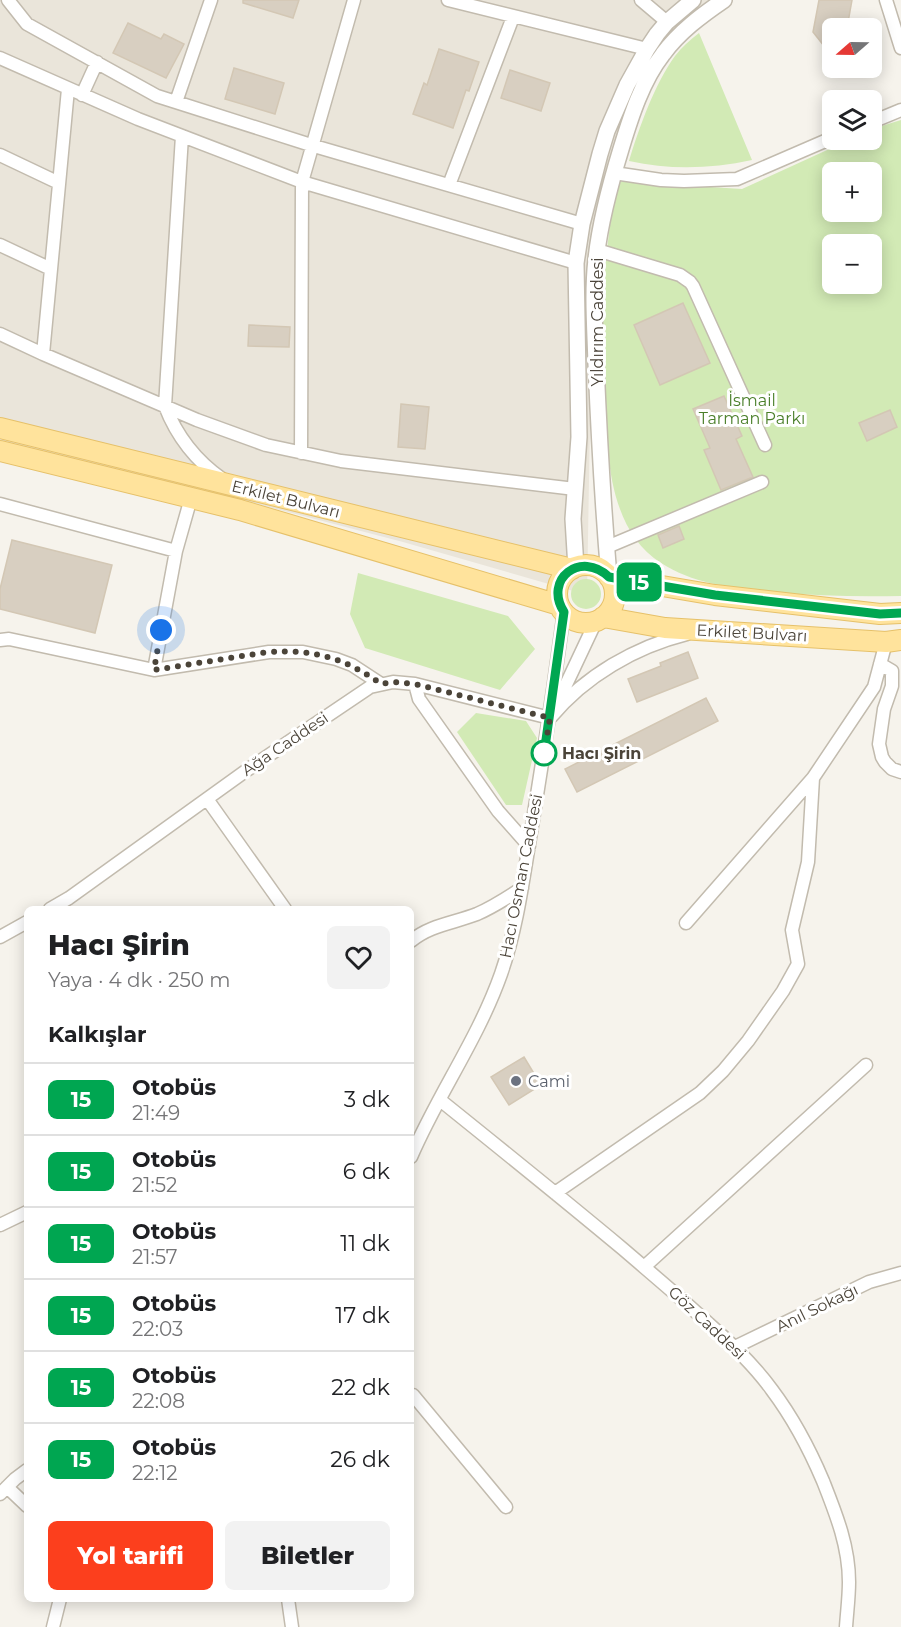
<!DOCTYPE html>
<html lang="tr">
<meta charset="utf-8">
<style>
:root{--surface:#fff;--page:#f2f2f2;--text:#202124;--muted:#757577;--line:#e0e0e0;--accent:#fc3f1d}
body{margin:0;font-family:Montserrat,sans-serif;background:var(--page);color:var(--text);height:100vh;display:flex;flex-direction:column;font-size:22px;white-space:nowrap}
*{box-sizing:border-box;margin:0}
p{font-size:20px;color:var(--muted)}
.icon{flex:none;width:33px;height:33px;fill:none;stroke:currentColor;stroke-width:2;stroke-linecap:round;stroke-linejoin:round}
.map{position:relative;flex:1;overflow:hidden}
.side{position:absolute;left:24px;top:906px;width:390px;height:696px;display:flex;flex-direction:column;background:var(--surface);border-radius:9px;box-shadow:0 3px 15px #0003}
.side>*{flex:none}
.badge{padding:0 12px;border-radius:9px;font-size:21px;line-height:39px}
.needle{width:39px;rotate:250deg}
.controls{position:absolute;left:822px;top:18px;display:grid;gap:12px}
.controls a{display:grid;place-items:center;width:60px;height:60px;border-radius:9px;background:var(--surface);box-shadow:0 3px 15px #0003;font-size:30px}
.you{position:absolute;width:30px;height:30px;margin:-15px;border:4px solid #fff;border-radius:50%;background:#1a73e8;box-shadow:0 0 0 9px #1a73e833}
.map>.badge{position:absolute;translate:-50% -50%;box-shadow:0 0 0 3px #fff}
h2{padding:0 24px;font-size:22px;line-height:54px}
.round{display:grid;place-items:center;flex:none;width:63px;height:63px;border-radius:9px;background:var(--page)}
.headline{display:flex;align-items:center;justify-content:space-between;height:102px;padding:0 24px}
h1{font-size:28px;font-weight:800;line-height:45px}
.primary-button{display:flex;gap:12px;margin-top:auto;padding:12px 24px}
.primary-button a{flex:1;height:69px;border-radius:9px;background:var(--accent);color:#fff;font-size:24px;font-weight:800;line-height:69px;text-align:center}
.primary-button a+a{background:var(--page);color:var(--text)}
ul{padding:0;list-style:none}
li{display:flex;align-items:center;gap:18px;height:72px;padding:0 24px;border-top:2px solid var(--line)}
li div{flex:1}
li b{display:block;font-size:22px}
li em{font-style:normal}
li .badge{min-width:66px;font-weight:700;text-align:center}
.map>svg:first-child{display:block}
</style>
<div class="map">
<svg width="901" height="1627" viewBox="0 0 901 1627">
<rect width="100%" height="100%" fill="#f6f3ec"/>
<!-- residential -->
<path fill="#eae5da" d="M 0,0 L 709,0 L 674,29 L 661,44 L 649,60 L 633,90 L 609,159 L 591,243 L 587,310 L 586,348 L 590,424 L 587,595 L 403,542 L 227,496 L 0,441 Z"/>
<!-- green -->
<path fill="#d2eab5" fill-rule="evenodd" d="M 699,33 L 752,160 C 710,169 670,170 629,161 C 639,128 655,83 675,56 C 682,47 690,40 699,33 Z
M 901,120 L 901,596 C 859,597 816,596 774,592 C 735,588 695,585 661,563 C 607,529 607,450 605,394 C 604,368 601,342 602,316 C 603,271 610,226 616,181 L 742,189 L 849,140 L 872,140 L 872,129 ZM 832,172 L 872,172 L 872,212 L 832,212 ZM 832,244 L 872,244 L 872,284 L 832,284 Z
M 358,573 L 508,616 L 535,649 L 500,690 L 365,648 L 350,614 Z
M571 594a15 15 0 1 1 30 0a15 15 0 1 1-30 0Z
M 476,713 L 526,721 L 537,738 L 522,805 L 506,805 L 457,732 Z"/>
<!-- building -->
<path fill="#d8cfc1" stroke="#d3c7b4" stroke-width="1.5" d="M 243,0 L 299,0 L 293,18 L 243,3 Z
M 819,0 L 852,0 L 847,28 L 832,28 L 832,56 L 813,32 Z
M 128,23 L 161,39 L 164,34 L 184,44 L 166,78 L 113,53 Z
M 439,49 L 479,62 L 469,91 L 466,90 L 453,128 L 413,114 L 424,83 L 427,85 Z
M 234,68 L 284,83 L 275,114 L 225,99 Z
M 510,70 L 550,83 L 541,111 L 501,98 Z
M 683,303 L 710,363 L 660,385 L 634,325 Z
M 249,325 L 290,327 L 289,347 L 248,346 Z
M 724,396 L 742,436 L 736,439 L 753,477 L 721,490 L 704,450 L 710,448 L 693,409 Z
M 401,404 L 429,407 L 425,449 L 398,447 Z
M 890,410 L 897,427 L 867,441 L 859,423 Z
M 679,526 L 684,539 L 663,548 L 658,535 Z
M 12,540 L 112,565 L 95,633 L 0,609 L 0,589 Z
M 688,652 L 698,678 L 637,702 L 628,679 L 661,666 L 660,663 Z
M 706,698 L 718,721 L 577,792 L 565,769 Z
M 524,1057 L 541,1085 L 509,1105 L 491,1077 Z"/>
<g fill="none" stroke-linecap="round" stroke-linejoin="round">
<!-- minor casing -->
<g stroke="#c2bbae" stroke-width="15">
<path id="minor" d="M 8,0 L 27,24 L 157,96 L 314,146 L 582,224
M 448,0 L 647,49
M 641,0 L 667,22
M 886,0 L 901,48
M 0,58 L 138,119 L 302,182 L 576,263
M 82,95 L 97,62
M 176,102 L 211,0
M 872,122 L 901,110
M 182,136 L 165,406 C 177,437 195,460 222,479
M 0,155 L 59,183
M 614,173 L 661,180 L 684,181 L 737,179 L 832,138
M 449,185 L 513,17
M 0,245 L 51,269
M 597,250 L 680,275 L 690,282 L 693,286 L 765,445
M 0,334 L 43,354 L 197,420 L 266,445 L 341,461 L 575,489
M 43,354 L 68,89
M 301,453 L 302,182 L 354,0
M 0,504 L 176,551
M 607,547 L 762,482
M 0,640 L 9,639 L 154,670 L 176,551 L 191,498
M 880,664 L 892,671 L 892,686 L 884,709 L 879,744 L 882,757 L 885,762 L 892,769 L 901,772
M 154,670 L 269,652 L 303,652 L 336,659 L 352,665 L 381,684
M 415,684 L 419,699 L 498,811 L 529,846
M 556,706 L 596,621
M 551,717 C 585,676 635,647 687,634
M 813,778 L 874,687 L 886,642
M 207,799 L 285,909
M 50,909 L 69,898 L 247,770 L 370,687 L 393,682 L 415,684 L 550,718
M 0,937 L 27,922
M 411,941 C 430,925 454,923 477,914 C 493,907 507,898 522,888
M 440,1100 C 501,1149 563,1199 623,1249 C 652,1274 681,1298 709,1324 C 732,1344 754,1365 772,1390 C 793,1418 809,1448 823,1481 C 836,1514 849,1546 849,1582 C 849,1597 847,1612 846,1627
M 411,1157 C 438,1094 478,1039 501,974 C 517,928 523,880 531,832 C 543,759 554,686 564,612
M 555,1193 L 700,1093 L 723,1071 L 748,1041 L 783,991 L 798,964 L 792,930 L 808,862 L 813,778 L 686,923
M 0,1225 L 27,1212
M 644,1267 L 866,1065
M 735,1347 L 869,1282 L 901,1273
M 411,1395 L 413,1395 L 506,1507
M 7,1487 L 27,1506
M 0,1494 L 15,1479 L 27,1470
M 288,1599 L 292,1627
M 53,1627 L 60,1599"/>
</g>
<!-- tertiary casing -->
<g stroke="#c2bbae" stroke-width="18">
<path id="tertiary" d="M 576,568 L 573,519 L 579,437 L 576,263 L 582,224 L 600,154 L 607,131 L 627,85 L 647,49 L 657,34 L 667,22 L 693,0
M 609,577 C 603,506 599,435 596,364 C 595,329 592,294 596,259 C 600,222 610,185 621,149 C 631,116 642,81 663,54 C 679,32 702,15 724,0"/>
</g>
<!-- primary casing -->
<g stroke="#e6c16a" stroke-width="22">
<path id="primary" d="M 0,428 L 572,569
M 0,451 L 240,510 L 559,605
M557 594a29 29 0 1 1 58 0a29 29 0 1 1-58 0Z
M 609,577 L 715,595 L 880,614 L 901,613
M 603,617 L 665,628 L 886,642 L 901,640"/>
</g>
<!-- minor -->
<use href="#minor" stroke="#fff" stroke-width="12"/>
<!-- tertiary -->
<use href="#tertiary" stroke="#fff" stroke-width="15"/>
<!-- primary -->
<use href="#primary" stroke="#ffe39c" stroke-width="20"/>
</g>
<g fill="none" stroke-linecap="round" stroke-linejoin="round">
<!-- line casing -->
<g stroke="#fff" stroke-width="14">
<path id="line" d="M 544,754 L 564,612 C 543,579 581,550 609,577 L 715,595 L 880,614 L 901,613"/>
</g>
<!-- line -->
<use href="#line" stroke="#00a651" stroke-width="9"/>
<!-- walk -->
<path stroke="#4b4439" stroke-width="6" stroke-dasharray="0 10.8" d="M 161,630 L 154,670 L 268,652 C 313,649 345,658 381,684 L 393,682 L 415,684 L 550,718 L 544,753"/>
</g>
<!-- markers -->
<circle fill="#fff" stroke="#00a651" stroke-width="3" cx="544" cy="753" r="12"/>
<circle fill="#6b7280" stroke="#fff" stroke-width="2" cx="516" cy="1081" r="6"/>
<g text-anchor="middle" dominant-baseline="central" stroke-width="6" stroke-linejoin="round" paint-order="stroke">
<!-- street labels -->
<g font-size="16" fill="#4b4439" stroke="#fff">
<text transform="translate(597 322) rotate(-90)">Yıldırım Caddesi</text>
<text transform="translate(286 499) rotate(14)">Erkilet Bulvarı</text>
<text transform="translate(752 633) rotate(3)">Erkilet Bulvarı</text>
<text transform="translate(285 744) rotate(-34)">Ağa Caddesi</text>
<text transform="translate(521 876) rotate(-79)">Hacı Osman Caddesi</text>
<text transform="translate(817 1308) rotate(-26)">Anıl Sokağı</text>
<text transform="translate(707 1323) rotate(43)">Göz Caddesi</text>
</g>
<!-- park labels -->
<g font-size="16" fill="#4a7f2a" stroke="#fff">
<text x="752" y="400">İsmail<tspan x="752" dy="18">Tarman Parkı</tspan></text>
</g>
<!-- stop labels -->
<g font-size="16" font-weight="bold" fill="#4b4439" stroke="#fff" text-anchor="start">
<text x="562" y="753">Hacı Şirin</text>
</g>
<!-- worship labels -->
<g font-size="16" fill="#5b616d" stroke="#fff" text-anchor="start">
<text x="528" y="1081">Cami</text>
</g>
</g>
</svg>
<div class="controls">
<a><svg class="needle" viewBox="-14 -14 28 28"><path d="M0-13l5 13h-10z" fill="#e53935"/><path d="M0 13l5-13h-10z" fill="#757577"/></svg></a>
<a><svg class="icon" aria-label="layers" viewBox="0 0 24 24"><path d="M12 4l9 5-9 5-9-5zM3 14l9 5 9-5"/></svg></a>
<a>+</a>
<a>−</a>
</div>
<div class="you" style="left:161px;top:630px"></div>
<b class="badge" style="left:639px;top:582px;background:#00a651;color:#fff">15</b>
<section class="side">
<div class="headline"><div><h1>Hacı Şirin</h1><p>Yaya · 4 dk · 250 m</p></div><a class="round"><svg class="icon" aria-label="heart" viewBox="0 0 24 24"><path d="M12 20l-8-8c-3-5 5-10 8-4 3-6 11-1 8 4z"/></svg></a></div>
<h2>Kalkışlar</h2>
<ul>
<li><span class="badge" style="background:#00a651;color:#fff">15</span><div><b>Otobüs</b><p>21:49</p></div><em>3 dk</em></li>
<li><span class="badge" style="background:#00a651;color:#fff">15</span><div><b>Otobüs</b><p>21:52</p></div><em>6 dk</em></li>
<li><span class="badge" style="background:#00a651;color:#fff">15</span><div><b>Otobüs</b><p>21:57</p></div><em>11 dk</em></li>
<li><span class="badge" style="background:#00a651;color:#fff">15</span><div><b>Otobüs</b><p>22:03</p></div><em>17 dk</em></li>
<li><span class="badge" style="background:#00a651;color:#fff">15</span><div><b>Otobüs</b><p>22:08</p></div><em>22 dk</em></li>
<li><span class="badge" style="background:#00a651;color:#fff">15</span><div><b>Otobüs</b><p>22:12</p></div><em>26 dk</em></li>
</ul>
<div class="primary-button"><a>Yol tarifi</a><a>Biletler</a></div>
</section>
</div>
